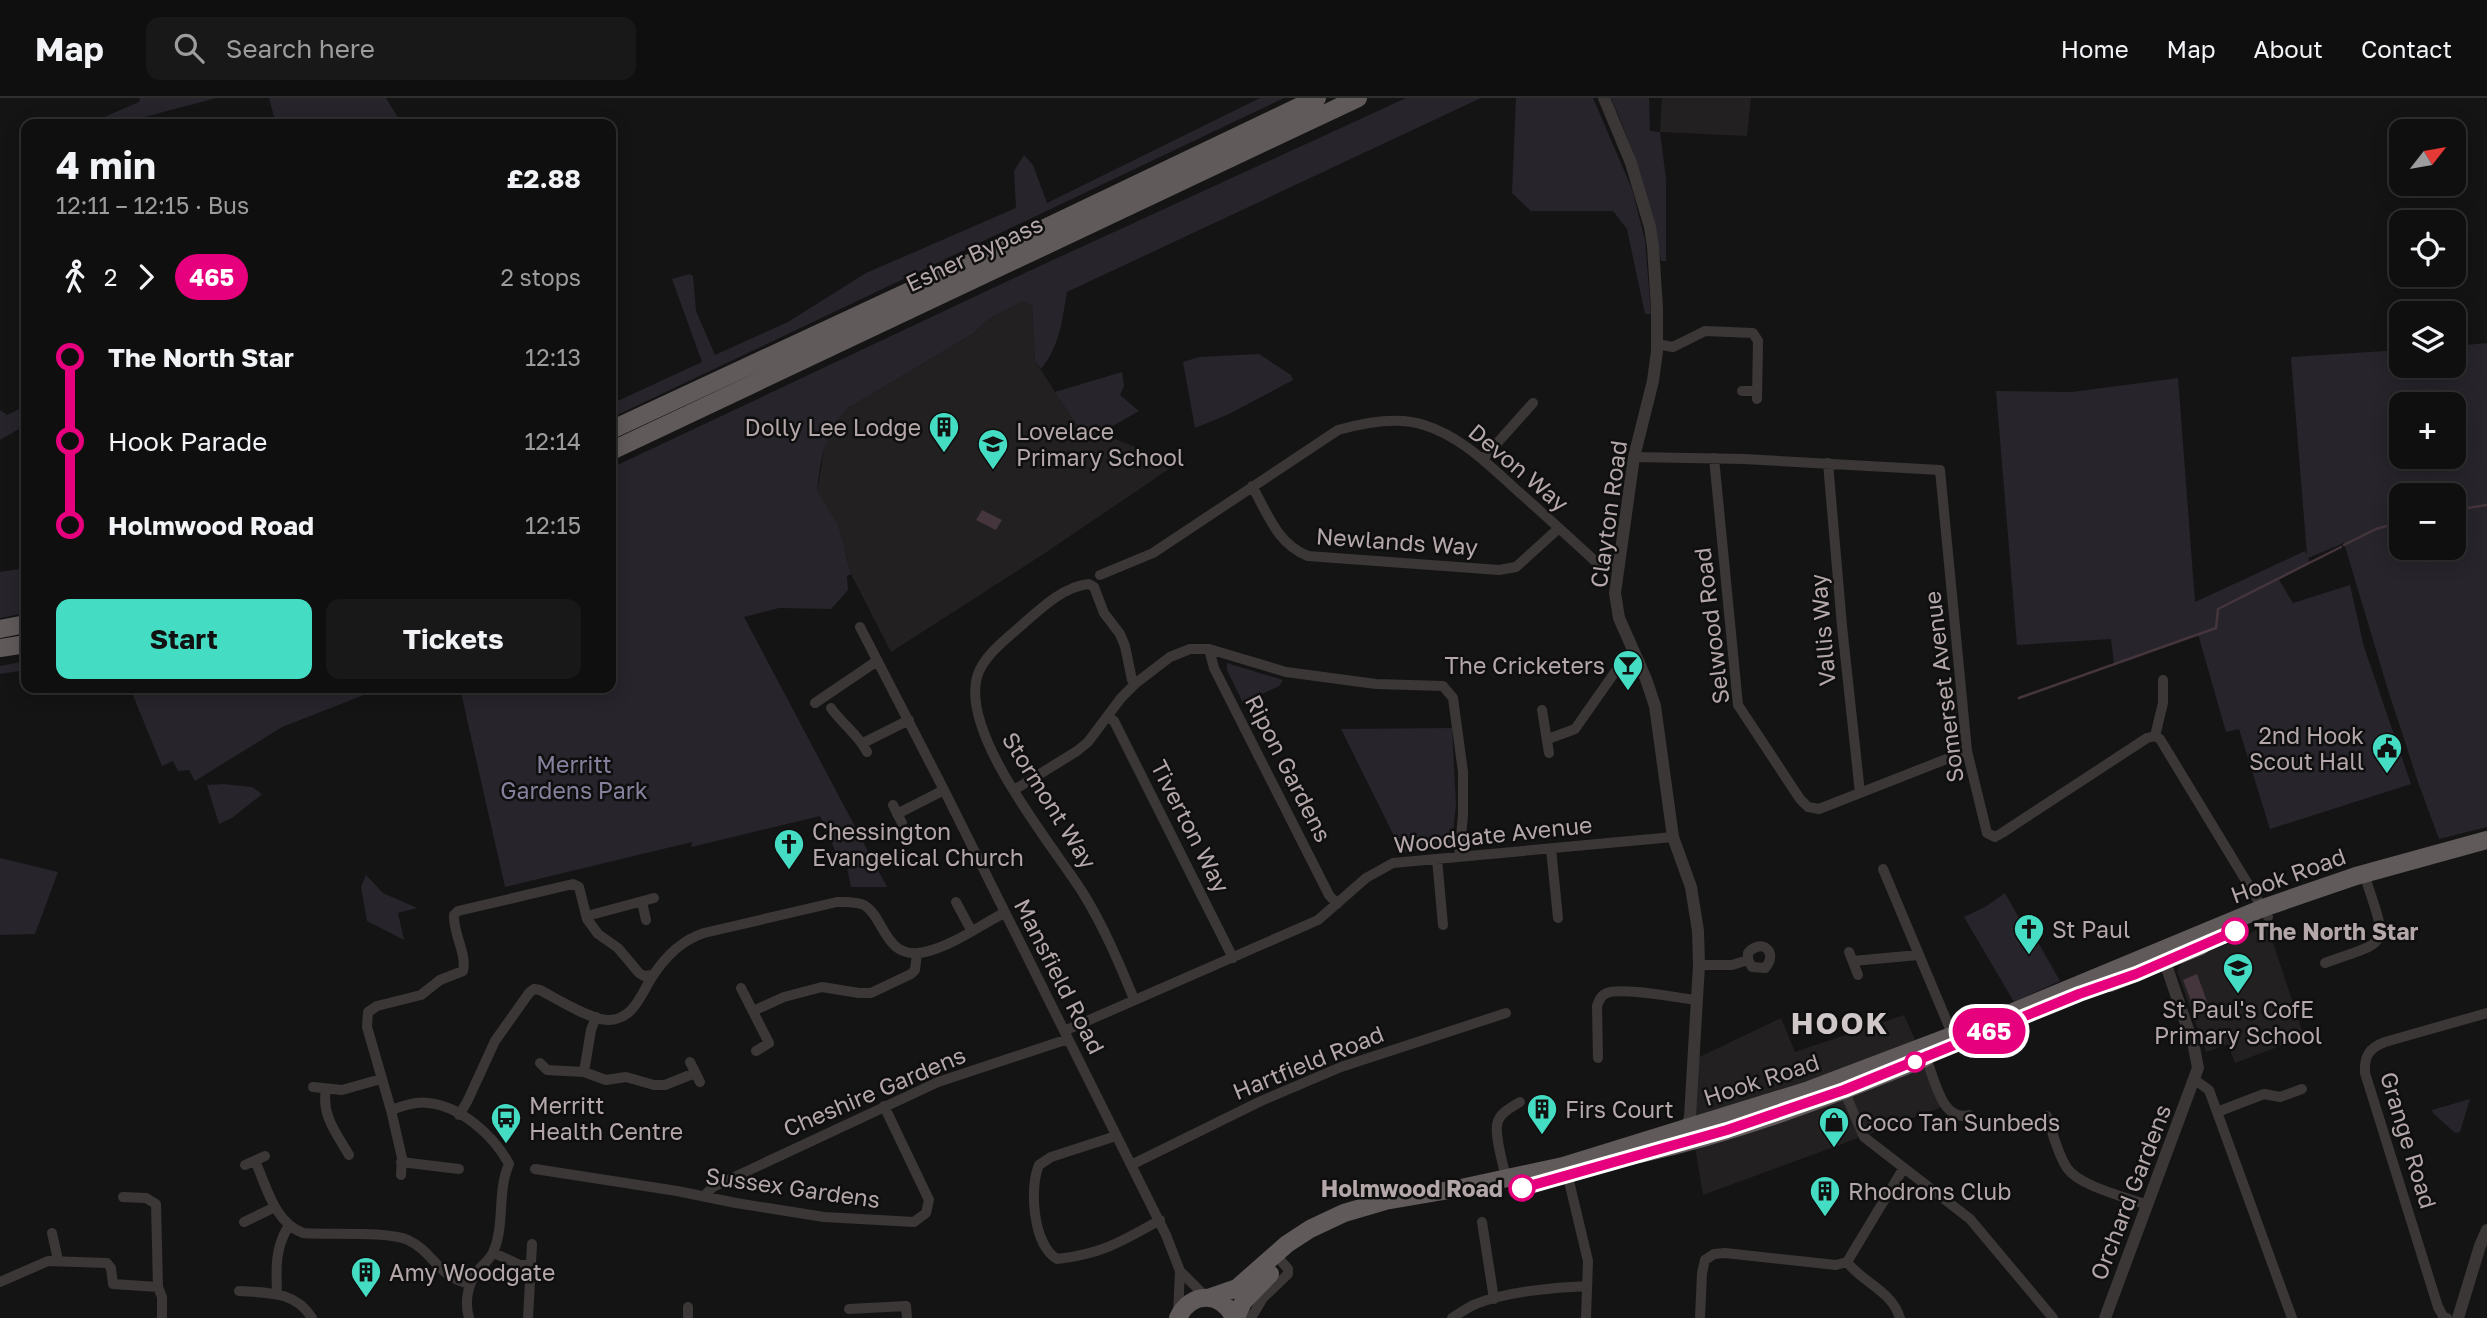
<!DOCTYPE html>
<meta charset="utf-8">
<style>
:root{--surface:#100f0f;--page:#191818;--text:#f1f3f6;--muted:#9c9c9e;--line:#302f2f;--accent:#44dcc2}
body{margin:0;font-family:"Golos Text",sans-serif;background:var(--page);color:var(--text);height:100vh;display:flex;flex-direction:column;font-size:26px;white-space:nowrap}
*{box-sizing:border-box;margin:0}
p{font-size:23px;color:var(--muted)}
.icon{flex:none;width:38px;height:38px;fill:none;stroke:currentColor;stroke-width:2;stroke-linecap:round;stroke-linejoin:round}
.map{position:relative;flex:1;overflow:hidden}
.details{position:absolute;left:21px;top:21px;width:595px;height:574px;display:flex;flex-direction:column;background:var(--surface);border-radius:14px;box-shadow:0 4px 18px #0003,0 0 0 2px var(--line)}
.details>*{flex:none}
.badge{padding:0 14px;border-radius:23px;font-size:24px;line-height:46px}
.needle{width:46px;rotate:59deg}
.tools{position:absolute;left:2389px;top:21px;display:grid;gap:14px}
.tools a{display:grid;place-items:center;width:77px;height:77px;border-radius:14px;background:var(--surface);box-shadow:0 4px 18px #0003,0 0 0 2px var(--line);font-size:35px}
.map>.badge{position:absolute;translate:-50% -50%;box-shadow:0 0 0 4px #fff}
.legs{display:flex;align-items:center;gap:10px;height:77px;padding:0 35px;font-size:23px}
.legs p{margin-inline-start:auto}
.summary{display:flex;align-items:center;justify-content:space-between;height:119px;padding:0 35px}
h1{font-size:38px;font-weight:700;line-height:52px}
.primary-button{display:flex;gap:14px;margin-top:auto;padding:14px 35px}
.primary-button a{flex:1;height:80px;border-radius:14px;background:var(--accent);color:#111;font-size:28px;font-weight:700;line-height:80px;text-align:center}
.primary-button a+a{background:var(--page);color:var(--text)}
ul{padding:0 35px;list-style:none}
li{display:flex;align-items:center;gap:24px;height:84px;font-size:26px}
li i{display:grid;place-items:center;width:10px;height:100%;margin:0 9px;background:currentColor}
li i::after{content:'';width:18px;height:18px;margin:-9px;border:5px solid;border-radius:50%;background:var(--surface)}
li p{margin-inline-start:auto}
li:first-child i{background:linear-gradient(#0000 50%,currentColor 0)}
li:last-child i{background:linear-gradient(currentColor 50%,#0000 0)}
header{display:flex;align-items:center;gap:42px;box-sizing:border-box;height:98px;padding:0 35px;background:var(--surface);border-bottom:2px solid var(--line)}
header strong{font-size:33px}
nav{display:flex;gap:38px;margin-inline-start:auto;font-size:24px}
.search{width:490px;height:63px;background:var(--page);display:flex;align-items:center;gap:18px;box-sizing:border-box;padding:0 24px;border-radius:14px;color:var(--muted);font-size:26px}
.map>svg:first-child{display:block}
</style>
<header>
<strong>Map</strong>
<div class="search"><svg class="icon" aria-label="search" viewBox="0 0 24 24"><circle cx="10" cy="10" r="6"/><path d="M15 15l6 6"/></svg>Search here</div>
<nav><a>Home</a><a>Map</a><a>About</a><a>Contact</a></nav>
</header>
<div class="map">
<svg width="2487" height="1220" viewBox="0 0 2487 1220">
<rect width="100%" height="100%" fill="#151414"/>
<!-- built -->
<path fill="#222020" d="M 1662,0 L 1751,0 L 1747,38 L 1660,34 Z
M 1023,203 L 1032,206 L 1035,263 L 1076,326 L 1151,355 L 1175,367 L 1042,457 L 891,554 L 851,476 L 846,456 L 817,394 L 825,345 L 836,321 L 848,310 L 974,235 L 990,220 Z
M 2267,826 L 2304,939 L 2235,965 L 2228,946 L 2206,954 L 2177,873 L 2183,863 L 2239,842 Z
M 1904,917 L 1945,1008 L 1703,1097 L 1690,1019 L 1693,962 L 1781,920 L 1795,954 Z"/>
<!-- green -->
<path fill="#27242c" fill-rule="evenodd" d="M 140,0 L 216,0 L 118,26 L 88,26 L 139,4 Z
M 269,0 L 386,0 L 402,26 L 276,26 Z
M 1260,0 L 1284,0 L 611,320 L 611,306 L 702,264 L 672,181 L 690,176 L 693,178 L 696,213 L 715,257 L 788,224 L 866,175 L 1016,110 L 1014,73 L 1024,57 L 1033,67 L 1047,105 Z
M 1406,0 L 1481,0 L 1067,194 C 1062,222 1060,248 1041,271 L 1035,263 L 1032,207 L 1023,203 L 990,220 L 974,235 L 848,310 C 825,331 820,363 817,393 L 838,427 L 851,476 L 847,478 L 848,492 L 831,511 L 779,510 L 744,519 L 887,789 L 851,789 L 844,755 L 837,757 L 820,718 L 691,749 L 692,744 L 505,789 L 460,590 L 611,590 L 611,370 L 1029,173 Z
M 1516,0 L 1593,0 L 1632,91 L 1645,142 L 1651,216 L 1645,216 L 1627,131 L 1613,113 L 1531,113 L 1512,95 Z
M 1611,0 L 1649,0 L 1650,33 L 1660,34 L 1666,81 L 1666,163 L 1661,163 C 1651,105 1635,54 1611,0 Z
M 2487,245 L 2487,729 L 2439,741 L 2418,684 L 2388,592 L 2344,445 L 2308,460 L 2310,465 L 2279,482 L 2293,505 L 2350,487 L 2364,549 L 2411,686 L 2270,731 L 2239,631 L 2226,634 L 2198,536 L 2114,566 L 2111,541 L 2017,547 L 1996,293 L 2072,294 L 2178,280 L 2195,504 L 2305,453 L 2307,457 L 2291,259 L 2401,252 L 2401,268 L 2454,268 L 2454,248 ZM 2401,306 L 2454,306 L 2454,359 L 2401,359 ZM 2401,397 L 2454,397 L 2454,450 L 2401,450 Z
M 1259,256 L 1291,277 L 1293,282 L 1229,316 L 1195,330 L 1183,264 L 1199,259 Z
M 1122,274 L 1124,288 L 1120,297 L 1139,313 L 1109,330 L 1108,338 L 1076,326 L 1055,294 Z
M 26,308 L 26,327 L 0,342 L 0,312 L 7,317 Z
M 26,470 L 26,515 L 0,520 L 0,474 Z
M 26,563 L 26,572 L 0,576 L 0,568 Z
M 1227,565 L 1283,582 L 1279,588 L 1243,605 L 1227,572 Z
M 130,590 L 382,590 L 282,629 L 195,683 L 189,672 L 178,673 L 173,663 L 162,668 Z
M 1452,630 L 1456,707 L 1452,744 L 1445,749 L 1402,754 L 1341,631 Z
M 223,686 L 252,689 L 262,696 L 232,720 L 219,726 L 207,687 Z
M 0,760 L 58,774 L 35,836 L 0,837 Z
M 366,777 L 383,795 L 417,810 L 398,815 L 404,842 L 367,823 L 361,789 Z
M 2005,795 L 2027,834 L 2031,832 L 2060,883 L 2014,904 L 1964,819 L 1985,809 Z
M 2470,1001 L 2460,1034 L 2455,1035 L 2433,1015 L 2432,1012 Z"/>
<!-- water -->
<path fill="#45353c" d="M 982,412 L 1002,422 L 996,432 L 976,422 Z
M 2197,876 L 2208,906 L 2194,911 L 2183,882 Z"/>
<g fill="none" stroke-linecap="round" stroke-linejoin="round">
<!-- stream -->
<path stroke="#45353c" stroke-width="2.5" d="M 2454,412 L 2487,407
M 2344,447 L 2376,431 L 2401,424
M 2019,600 L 2216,530 L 2218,511 L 2341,449"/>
<!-- minor -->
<path stroke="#3b3737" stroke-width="10" d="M 1657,246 L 1673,249 L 1705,233 L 1753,235 L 1758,243 L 1757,301
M 1742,293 L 1757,293
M 1634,359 L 1744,361 L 1940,372 L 1967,653 L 1987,735 L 1995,739 L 2002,735 L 2147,640 L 2155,638 L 2160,641 L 2268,819
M 1714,360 L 1738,607 L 1800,701 L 1808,709 L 1819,711 L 1967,653
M 1483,361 L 1533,305
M 1828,365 L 1842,528 L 1860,695
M 1252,388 C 1268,416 1277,446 1308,458 L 1499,472 L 1516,469 L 1559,430
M 1100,477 L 1153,455 L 1338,332 C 1363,325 1398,318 1424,327 C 1461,338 1491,369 1520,395 C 1546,418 1571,441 1596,464 L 1608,467 L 1618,466
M 860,529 L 944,692 L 1166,1137 L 1180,1173 L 1178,1217
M 1209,551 L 1214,570 L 1329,797 L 1337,806
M 815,605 L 877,563
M 831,610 C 842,626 859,637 867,654
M 1542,612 L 1549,655
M 1108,619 L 1114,623 L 1233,860
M 2155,638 L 2163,605 L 2163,582
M 1548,641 L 1575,631 L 1615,574 L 1639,563
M 863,645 L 909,622
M 1014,692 L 1077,653 L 1088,644 L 1121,600 L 1136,585 L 1170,559 L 1190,551 L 1209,551 L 1286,574 L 1376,586 L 1443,588 L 1453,600 L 1463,674 L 1463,717 L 1459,759
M 893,707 L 902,725
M 897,716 L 944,692
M 1551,751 L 1558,820
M 1437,761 L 1443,827
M 1883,771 L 1953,938
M 642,804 L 646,822
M 956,804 L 971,832
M 587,818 L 654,800
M 1849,854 L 1858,877
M 1853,863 L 1918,857
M 2325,865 C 2388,842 2389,851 2367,785
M 1699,867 L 1732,867 L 1748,862 L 1748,855 C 1762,839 1779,855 1765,870 L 1752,869 L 1748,862
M 741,890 L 769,945 L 756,953
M 1134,901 C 1119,865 1104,829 1083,795 C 1052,746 961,638 977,579 C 982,559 1007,540 1022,527 C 1040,511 1064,488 1089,486 L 1094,489 L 1104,515 L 1120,536 L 1125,548 L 1132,582 L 1136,585
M 753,913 L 784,899 L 822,889 L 859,895 L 871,895 L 911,876 L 915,872 L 917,855
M 1064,933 L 1318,822 L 1366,780 L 1393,765 L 1673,739
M 1598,960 L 1597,908 C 1599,902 1601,897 1607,895 C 1622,889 1678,900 1697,902
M 1926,960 C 1934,979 1942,1025 1969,1017
M 690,964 L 700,984
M 540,965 L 547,972 L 584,974 L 606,982 L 626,979 L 654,987 L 665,987 L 695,975
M 584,974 L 591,932 L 596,919
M 2195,982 L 2209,992 L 2292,1220
M 1842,988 L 1864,1039 L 1970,1121 L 2053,1220
M 313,989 L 342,992 L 381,981
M 326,992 C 321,1017 337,1036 349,1057
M 391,1012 L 402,1060 L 401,1077
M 2217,1014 L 2264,996 L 2280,999 L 2302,991
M 459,1017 L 467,1004 L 495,943 L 529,895 L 534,891 L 540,892 C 555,900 592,923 609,922 C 634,921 641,896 652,879 C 665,859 682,842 704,835 L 837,804 C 846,804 855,803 864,807 C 885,819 884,863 925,854 C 952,848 979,828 1004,815
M 2047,1018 C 2053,1035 2057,1055 2067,1070 C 2079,1088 2126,1099 2147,1107
M 1116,1038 L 1051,1059 L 1039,1067 C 1029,1090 1033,1147 1057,1161 C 1101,1156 1121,1144 1160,1122
M 255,1063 C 267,1089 274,1124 303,1135 C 328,1137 388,1133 408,1142 C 434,1154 437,1179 470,1186
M 401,1064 L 459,1071
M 245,1067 L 265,1058
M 1131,1067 L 1261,1003 L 1341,969 L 1506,915
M 535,1071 L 677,1093 L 736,1105 L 824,1119 L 914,1124 L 926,1115 L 929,1102 L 884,1008
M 1568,1079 L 1588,1163 L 1586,1220
M 1506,1081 C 1504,1068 1493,1035 1498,1023 C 1501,1014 1512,1009 1520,1004
M 704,1098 L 713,1089 L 938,984 L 1068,941
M 123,1099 L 146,1100 L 156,1106 L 158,1189
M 244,1124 L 275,1109
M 1482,1124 L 1494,1201
M 52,1135 L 58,1162
M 494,1155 L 520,1167 L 530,1167
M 1847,1164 C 1863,1185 1891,1192 1900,1220
M 1180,1173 L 1206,1199
M 0,1184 L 48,1163 L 107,1165 L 111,1170 L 113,1186 L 158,1189 L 162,1199 L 162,1220
M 239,1193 C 268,1195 295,1193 312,1220
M 277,1195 C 276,1171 275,1150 288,1129
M 849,1211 L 906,1208 L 907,1220
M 469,1220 C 464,1202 468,1183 481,1169 C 486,1164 492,1159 494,1152 C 505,1125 497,1093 509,1066 C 494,1038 461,1008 428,1005 C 416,1003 402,1008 391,1012 L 367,929 L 368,914 L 377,908 L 421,897 L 440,882 L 463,873 C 467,855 453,836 454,817 L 458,813 L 573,786 L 579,789 L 587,821 L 598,836 L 618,850 L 639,875 L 644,878 L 653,877
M 528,1220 L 532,1146
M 688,1220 L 688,1209
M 1251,1220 L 1263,1200 L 1288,1176 L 1288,1171 L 1282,1164
M 1452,1220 C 1460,1215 1468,1209 1476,1206 C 1505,1194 1555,1189 1587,1188
M 1700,1220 L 1702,1175 L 1705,1162 L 1714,1156 L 1725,1155 L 1836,1167 L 1847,1164 L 1903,1071
M 2447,1220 L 2443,1218 L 2438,1209 L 2365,975 C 2364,958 2369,950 2385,944 L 2487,915"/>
<!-- tertiary -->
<path stroke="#3b3737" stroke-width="12" d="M 1604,0 L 1631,65 L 1650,129 L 1653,149 L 1657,210 L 1657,253 L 1653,283 L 1634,359 L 1615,495 L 1619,520 L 1646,581 L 1655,608 L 1673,739 L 1691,789 L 1698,833 L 1699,867 L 1690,1019 L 1685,1033
M 2105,1220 L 2198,970 L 2194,949 L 2165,864
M 2458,1220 L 2480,1148 L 2487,1132"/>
<!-- trunk -->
<path stroke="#615a5a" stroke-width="18" d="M 611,332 L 1045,130 L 1317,0
M 611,353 L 1358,0
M 0,531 L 26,526
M 0,550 L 26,546
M 2110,885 L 2201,848
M 1640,1056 C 1738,1034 1833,998 1925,960
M 1211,1199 L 1237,1190 L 1287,1146 L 1310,1131 L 1344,1115 L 1385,1103 L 1461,1090 L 1563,1068 L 1809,992 L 1996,921 L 2263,810 L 2356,778 L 2487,742
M 1178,1220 C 1190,1193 1222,1193 1234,1220
M 1236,1220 L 1243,1204 L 1270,1176"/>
</g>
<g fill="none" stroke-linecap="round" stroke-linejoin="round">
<!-- line-1 casing -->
<g stroke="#fff" stroke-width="16">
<path id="line-1" d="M 1522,1090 L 1727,1032 L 1844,992 L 2079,896 L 2136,876 L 2235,833"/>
</g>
<!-- line-1 -->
<use href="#line-1" stroke="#e6007e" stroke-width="10"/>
</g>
<!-- icons -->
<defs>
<g id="building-pin" transform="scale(1.575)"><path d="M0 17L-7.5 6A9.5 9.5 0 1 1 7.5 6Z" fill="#44dcc2" stroke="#100f0f"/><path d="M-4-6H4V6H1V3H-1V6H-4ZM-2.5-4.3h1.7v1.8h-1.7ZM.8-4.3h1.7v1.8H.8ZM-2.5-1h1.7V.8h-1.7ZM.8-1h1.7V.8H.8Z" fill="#111"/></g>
<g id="school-pin" transform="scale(1.575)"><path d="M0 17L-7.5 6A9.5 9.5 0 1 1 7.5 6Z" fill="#44dcc2" stroke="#100f0f"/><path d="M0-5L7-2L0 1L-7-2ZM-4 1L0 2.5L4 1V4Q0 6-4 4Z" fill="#111"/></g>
<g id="bar-pin" transform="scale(1.575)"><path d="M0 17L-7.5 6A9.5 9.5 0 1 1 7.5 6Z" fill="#44dcc2" stroke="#100f0f"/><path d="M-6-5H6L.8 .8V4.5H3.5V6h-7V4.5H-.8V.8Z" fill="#111"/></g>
<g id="civic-pin" transform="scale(1.575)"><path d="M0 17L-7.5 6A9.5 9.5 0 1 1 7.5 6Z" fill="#44dcc2" stroke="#100f0f"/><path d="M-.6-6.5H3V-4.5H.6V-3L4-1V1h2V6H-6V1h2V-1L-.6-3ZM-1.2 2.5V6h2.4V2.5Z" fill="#111"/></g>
<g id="church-pin" transform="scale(1.575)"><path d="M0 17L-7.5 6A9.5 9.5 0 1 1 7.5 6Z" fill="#44dcc2" stroke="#100f0f"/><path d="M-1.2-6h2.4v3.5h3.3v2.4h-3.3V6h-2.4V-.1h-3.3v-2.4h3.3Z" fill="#111"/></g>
<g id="bus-pin" transform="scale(1.575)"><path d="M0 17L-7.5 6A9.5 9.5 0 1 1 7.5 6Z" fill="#44dcc2" stroke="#100f0f"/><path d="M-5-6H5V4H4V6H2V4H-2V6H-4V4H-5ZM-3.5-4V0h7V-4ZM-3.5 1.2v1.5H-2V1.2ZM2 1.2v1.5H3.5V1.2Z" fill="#111"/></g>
<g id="shop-pin" transform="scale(1.575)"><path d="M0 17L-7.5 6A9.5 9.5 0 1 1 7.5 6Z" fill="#44dcc2" stroke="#100f0f"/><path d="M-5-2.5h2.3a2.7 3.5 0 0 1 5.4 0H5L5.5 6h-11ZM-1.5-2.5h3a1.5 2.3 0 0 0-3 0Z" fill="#111"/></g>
</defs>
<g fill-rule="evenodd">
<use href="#building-pin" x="944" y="329"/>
<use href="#school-pin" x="993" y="346"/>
<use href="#bar-pin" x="1628" y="567"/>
<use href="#civic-pin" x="2387" y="650"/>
<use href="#church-pin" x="789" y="746"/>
<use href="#church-pin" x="2029" y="831"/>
<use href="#school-pin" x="2238" y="870"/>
<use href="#building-pin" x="1542" y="1011"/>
<use href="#bus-pin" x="506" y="1020"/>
<use href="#shop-pin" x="1834" y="1024"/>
<use href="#building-pin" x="1825" y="1093"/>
<use href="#building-pin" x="366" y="1174"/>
</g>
<!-- markers -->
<g fill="#fff" stroke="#e6007e" stroke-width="3.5">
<circle cx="2235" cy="833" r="12"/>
<circle cx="1915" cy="964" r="9"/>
<circle cx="1522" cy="1090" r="12"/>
</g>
<g text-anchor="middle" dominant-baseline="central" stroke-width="5" stroke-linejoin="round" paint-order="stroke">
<!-- street labels -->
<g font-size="23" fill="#b4a7a9" stroke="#100f0f">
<text transform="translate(974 155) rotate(-25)">Esher Bypass</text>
<text transform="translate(1519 369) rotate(40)">Devon Way</text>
<text transform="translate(1608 416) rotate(-82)">Clayton Road</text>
<text transform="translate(1397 443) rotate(4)">Newlands Way</text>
<text transform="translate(1711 528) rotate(-97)">Selwood Road</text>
<text transform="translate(1822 532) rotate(-95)">Vallis Way</text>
<text transform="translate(1943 589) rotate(-97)">Somerset Avenue</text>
<text transform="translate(1289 670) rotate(63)">Ripon Gardens</text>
<text transform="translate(1050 702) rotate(58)">Stormont Way</text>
<text transform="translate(1191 728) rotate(63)">Tiverton Way</text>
<text transform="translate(1493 736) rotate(-6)">Woodgate Avenue</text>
<text transform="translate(2288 777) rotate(-20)">Hook Road</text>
<text transform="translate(1060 878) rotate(63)">Mansfield Road</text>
<text transform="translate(1308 964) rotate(-22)">Hartfield Road</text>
<text transform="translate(1761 981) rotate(-18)">Hook Road</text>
<text transform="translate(874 993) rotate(-23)">Cheshire Gardens</text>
<text transform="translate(2409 1042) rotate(73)">Grange Road</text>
<text transform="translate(793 1089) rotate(8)">Sussex Gardens</text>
<text transform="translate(2130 1094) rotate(-69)">Orchard Gardens</text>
</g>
<!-- poi labels -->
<g font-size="23" fill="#b4a7a9" stroke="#100f0f" text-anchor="start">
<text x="921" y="329" text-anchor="end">Dolly Lee Lodge</text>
<text x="1016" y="333">Lovelace<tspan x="1016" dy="26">Primary School</tspan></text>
<text x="1605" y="567" text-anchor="end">The Cricketers</text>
<text x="2364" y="637" text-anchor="end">2nd Hook<tspan x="2364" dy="26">Scout Hall</tspan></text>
<text x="812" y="733">Chessington<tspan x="812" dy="26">Evangelical Church</tspan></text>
<text x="2052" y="831">St Paul</text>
<text x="2238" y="911" text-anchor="middle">St Paul's CofE<tspan x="2238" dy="26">Primary School</tspan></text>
<text x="529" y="1007">Merritt<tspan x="529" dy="26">Health Centre</tspan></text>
<text x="1565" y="1011">Firs Court</text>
<text x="1857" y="1024">Coco Tan Sunbeds</text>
<text x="1848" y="1093">Rhodrons Club</text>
<text x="389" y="1174">Amy Woodgate</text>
</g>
<!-- park labels -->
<g font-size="23" fill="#86809d" stroke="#100f0f">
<text x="574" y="666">Merritt<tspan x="574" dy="26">Gardens Park</tspan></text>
</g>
<!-- stop labels -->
<g font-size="23" font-weight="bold" fill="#b4a7a9" stroke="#100f0f" text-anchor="start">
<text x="2254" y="833">The North Star</text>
<text x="1503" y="1090" text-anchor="end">Holmwood Road</text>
</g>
<!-- district labels -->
<g font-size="30" font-weight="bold" letter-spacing="2" fill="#d0c7c8" stroke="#100f0f">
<text x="1840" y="925">HOOK</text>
</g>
</g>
</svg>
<div class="tools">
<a><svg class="needle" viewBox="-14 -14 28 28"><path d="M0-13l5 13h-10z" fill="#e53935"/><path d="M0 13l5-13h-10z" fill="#9c9c9e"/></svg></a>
<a><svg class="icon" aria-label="locate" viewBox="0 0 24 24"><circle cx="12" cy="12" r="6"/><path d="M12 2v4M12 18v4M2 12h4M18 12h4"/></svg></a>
<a><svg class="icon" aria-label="layers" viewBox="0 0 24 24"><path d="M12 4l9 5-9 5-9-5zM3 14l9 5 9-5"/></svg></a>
<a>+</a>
<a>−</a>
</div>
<b class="badge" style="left:1989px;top:933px;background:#e6007e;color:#fff">465</b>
<section class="details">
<div class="summary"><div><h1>4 min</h1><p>12:11 – 12:15 · Bus</p></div><b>£2.88</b></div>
<div class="legs"><svg class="icon" aria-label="walk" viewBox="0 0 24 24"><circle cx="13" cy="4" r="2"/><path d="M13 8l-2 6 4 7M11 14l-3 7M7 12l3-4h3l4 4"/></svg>2<svg class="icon" aria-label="forward" viewBox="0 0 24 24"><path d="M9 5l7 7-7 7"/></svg><b class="badge" style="background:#e6007e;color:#fff">465</b><p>2 stops</p></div>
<ul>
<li><i style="color:#e6007e"></i><b>The North Star</b><p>12:13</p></li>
<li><i style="color:#e6007e"></i><span>Hook Parade</span><p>12:14</p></li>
<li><i style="color:#e6007e"></i><b>Holmwood Road</b><p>12:15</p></li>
</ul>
<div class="primary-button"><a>Start</a><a>Tickets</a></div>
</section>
</div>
